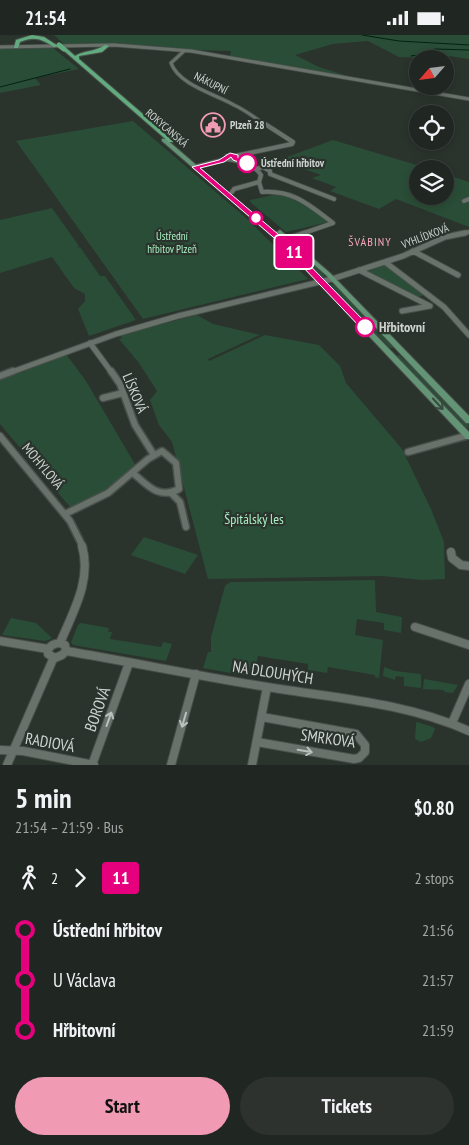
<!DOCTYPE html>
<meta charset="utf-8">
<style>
:root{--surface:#202622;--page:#2d322f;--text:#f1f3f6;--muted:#a2a5a5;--line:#3d4340;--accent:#f19ab4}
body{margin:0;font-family:"PT Sans Narrow",sans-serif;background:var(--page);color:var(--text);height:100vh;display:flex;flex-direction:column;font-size:19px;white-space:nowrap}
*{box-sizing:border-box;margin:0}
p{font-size:16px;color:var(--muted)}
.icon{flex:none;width:28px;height:28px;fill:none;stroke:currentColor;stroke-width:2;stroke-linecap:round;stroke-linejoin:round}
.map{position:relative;height:730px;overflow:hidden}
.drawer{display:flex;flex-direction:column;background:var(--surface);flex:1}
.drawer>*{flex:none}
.badge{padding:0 10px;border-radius:4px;font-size:18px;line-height:32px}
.needle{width:32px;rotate:242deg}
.tools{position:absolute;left:409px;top:15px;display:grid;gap:10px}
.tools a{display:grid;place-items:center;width:45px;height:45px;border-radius:50%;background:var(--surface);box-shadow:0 2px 8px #0003,0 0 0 1px var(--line);font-size:25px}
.map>.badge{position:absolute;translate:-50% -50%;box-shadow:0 0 0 2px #fff}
.legs{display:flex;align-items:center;gap:8px;height:55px;padding:0 15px;font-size:16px}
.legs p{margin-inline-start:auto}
.overview{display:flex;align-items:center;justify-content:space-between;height:85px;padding:0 15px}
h1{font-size:28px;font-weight:600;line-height:38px}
.cta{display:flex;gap:10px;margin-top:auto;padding:10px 15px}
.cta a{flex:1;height:58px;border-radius:30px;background:var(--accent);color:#111;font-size:20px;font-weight:600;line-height:58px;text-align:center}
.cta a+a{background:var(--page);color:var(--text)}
ul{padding:0 15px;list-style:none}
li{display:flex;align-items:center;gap:18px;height:50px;font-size:19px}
li i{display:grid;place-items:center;width:8px;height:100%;margin:0 6px;background:currentColor}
li i::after{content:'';width:12px;height:12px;margin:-6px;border:4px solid;border-radius:50%;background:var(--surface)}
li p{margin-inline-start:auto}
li:first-child i{background:linear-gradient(#0000 50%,currentColor 0)}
li:last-child i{background:linear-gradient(currentColor 50%,#0000 0)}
.status{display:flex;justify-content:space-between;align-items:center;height:35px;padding:0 25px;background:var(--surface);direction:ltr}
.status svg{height:14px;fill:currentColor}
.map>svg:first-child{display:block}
</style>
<div class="status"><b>21:54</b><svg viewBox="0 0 49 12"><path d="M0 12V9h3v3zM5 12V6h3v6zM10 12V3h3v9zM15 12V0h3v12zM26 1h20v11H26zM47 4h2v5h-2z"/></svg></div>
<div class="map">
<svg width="469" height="730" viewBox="0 0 469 730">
<rect width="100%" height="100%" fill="#2b332d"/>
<!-- green -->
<path fill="#2a4d37" d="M 54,0 L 469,0 L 469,24 L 441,20 L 429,20 L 426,23 L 399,22 L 368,6 L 333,9 L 295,20 L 319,32 L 354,43 L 349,44 L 230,21 L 231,16 L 191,15 L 134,10 L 65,10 Z
M 0,13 L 53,13 L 79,34 L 35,43 L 41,50 L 0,58 Z
M 133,86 L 245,182 L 308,244 L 143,284 L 16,106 Z
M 333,105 L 430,134 L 418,134 L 418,161 L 445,161 L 445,139 L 469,147 L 469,192 L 396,164 L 379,174 L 330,156 L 336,152 L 312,143 L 321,140 L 279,125 Z
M 201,134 L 323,238 L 325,242 L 322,242 L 278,200 Z
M 282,158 L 302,166 L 329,187 L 286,197 L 250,167 L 251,167 L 250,165 Z
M 52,173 L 79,211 L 77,213 L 80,212 L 100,241 L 105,241 L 136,285 L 89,301 L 78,274 L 85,266 L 85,259 L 74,253 L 52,222 L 0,238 L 0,185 Z
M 387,229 L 426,259 L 416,263 C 399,253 383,247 365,237 C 371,236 378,231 387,229 Z
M 330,249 L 334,250 L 394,313 L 390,313 L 329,251 Z
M 197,280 L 213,289 L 260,300 L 208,324 L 209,326 L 265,300 L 319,310 L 340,331 L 346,348 L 402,414 L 431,474 L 444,507 L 445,544 L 422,545 L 382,541 L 208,544 L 172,407 L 159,390 L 150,365 L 157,356 L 139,328 L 119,304 L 122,303 L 120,300 Z
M 66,319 L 86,346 L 136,431 C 119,445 93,471 70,472 L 0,389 L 0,345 Z
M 399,320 L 429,348 L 469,390 L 469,393 L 465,392 L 402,329 L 396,321 Z
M 144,502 L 198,520 L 185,539 L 131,520 Z
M 375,545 L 376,577 L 402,582 L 401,598 L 384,595 L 384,588 L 357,584 L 355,600 L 383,605 L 379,643 L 375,642 L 375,640 L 328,632 L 327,638 L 308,635 L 308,629 L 258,621 L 253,642 L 203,633 L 208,617 L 211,617 L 211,602 L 225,551 L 230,547 Z
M 11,583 L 36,588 L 51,602 L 51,604 L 45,606 L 2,600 Z
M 81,588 L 109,593 L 108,597 L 112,597 L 110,604 L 161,612 L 163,607 L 172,609 L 166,626 L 73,610 L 71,607 L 78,590 Z
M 384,632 L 395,636 L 421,639 L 421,653 L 404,651 L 404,642 L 396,641 L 394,649 L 395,645 L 383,641 Z
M 424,644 L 458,650 L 453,658 L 445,657 L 443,655 L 423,654 Z
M 417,687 L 433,692 L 435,694 L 431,703 L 421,707 L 415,704 L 416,688 Z"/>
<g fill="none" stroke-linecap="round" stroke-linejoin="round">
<!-- stream -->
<path stroke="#002210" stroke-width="1" d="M 362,0 L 399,6 L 469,10
M 411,21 L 418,20
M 419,24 L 418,19 L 435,14 L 469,15
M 0,52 L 70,34"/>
<!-- minor-far4 casing -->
<g stroke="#484f4a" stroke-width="4.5">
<path id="minor-far4" d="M 0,12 L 114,10 L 191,16 L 469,64
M 184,16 L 171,28 C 179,50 215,59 234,70 C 245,75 254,82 264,89"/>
</g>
<!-- minor-far3 casing -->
<g stroke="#484f4a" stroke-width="5.5">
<path id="minor-far3" d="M 235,121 L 292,109 L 293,107 L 262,87
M 227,124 C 241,126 253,128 261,140 L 259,147 L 262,157 C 294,155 309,170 333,188 L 301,199
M 195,132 L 227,124 L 227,121
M 256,134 L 263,132 L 270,136 L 270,139 L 334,164
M 232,157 L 234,154 L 259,147
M 464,166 L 469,164
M 459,199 L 469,197"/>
</g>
<!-- minor-far2 casing -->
<g stroke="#484f4a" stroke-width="7">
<path id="minor-far2" d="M 290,203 L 305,198
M 413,216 L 458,240
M 385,227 L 444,272 L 469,300
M 359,235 L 430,271
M 402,276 L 430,271
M 90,308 L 112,338
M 9,338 L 116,299 L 178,281 L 332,244 L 403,221 L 445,202 L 465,198"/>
</g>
<!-- minor-far1 casing -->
<g stroke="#484f4a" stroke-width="9">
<path id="minor-far1" d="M 111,336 L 120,349 L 135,390 L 154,420
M 0,341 L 13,336
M 103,363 L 123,358
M 0,401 L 70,486 L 83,512
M 408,417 L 469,400
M 172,459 L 180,467 L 186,492
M 65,479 L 108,458 L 148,424 L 162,416 L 176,428 L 179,454 C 159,465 147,450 133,438"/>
</g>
<!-- minor casing -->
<g stroke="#484f4a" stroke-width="10">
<path id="minor" d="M 451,517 L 452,523 L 461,530 L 469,531
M 415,592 L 469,610
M 0,606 L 48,614
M 60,608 C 73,577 92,545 82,511
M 48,614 L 48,619 L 55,623 L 62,620 L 66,616
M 48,614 C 53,608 58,607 65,610 L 66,616
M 66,616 C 137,628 208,643 280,654 C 345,664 408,669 469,696
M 452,688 L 469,649
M 257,707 L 354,724 L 359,723 L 365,717 L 365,710 L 356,699 L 262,682
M 0,715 L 23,716 L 94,730
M 7,730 L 54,622
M 92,730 L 129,628
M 171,730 L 196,639
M 252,730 L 267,652"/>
</g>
<!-- major casing -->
<g stroke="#484f4a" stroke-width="2">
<path id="major" d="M 162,104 L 166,104 L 290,211 L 469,397 L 469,404 L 466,404 L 286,213 L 162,106 Z
M 280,195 L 330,238 L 469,381 L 469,388 L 466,388 L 326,240 L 278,198 L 277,197 Z"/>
</g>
<!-- highway casing -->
<g stroke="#484f4a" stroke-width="2">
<path id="highway" d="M 32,0 L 44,2 L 58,11 L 54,12 C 41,4 35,1 20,7 L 18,13 L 14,13 L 16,5 Z
M 105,10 L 109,11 L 102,17 L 79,21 L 79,24 L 173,105 L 173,107 L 169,107 L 62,14 L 66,13 L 75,21 C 85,15 95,17 105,10 Z"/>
</g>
<!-- minor-far4 -->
<use href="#minor-far4" stroke="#68716a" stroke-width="3"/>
<!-- minor-far3 -->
<use href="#minor-far3" stroke="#68716a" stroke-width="4"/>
<!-- minor-far2 -->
<use href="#minor-far2" stroke="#68716a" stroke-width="5"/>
<!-- minor-far1 -->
<use href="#minor-far1" stroke="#68716a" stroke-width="6"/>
<!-- minor -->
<use href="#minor" stroke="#68716a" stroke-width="8"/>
<!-- major -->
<use href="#major" fill="#649476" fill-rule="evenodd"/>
<!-- highway -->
<use href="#highway" fill="#61ab7e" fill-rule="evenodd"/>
<!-- highway-bridge casing -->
<g stroke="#484f4a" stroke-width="6" stroke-linecap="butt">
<path id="highway-bridge" d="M 59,10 L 64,14"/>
</g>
<!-- highway-bridge -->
<use href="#highway-bridge" stroke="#61ab7e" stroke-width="5"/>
</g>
<!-- one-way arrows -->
<defs><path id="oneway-shaft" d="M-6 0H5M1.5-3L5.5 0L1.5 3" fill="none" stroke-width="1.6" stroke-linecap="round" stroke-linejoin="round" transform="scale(1.25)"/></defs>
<use stroke="#394b3f" href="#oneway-shaft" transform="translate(438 369) rotate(47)"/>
<g stroke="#bac0bc">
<use href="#oneway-shaft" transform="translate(109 684) rotate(-70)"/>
<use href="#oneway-shaft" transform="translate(184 685) rotate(106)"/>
<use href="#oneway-shaft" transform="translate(305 716) rotate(10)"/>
</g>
<!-- line-1 -->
<path fill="#e6007e" stroke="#fff" d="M 230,118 L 238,120 L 238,123 L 250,128 L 247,130 L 233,125 L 231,122 L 224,127 L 200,133 L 285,205 L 368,290 L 368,294 L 362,294 L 280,208 L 192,132 L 219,125 Z"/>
<!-- icons -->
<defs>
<g id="civic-ring" transform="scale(1.25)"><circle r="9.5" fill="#2b332d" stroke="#f19ab4" stroke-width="1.5"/><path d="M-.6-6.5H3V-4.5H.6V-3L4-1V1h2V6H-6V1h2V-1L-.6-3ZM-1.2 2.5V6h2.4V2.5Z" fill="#f19ab4"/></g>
</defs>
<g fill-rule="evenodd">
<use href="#civic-ring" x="213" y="90"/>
</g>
<!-- markers -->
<g fill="#fff" stroke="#e6007e" stroke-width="2.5">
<circle cx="247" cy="128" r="9"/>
<circle cx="256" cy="183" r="6"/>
<circle cx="365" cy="292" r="9"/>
</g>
<g text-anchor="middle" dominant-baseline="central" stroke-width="4.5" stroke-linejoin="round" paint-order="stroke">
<!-- far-street labels -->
<g font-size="11" fill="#cfd4d0" stroke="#2b332d">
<text transform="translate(211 48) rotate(27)">NÁKUPNÍ</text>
<text transform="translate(167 93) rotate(41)">ROKYCANSKÁ</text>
<text transform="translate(425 201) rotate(-21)">VYHLÍDKOVÁ</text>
</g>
<!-- far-poi labels -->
<g font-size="11" font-weight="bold" fill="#cfd4d0" stroke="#2b332d" text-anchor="start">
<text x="230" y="90">Plzeň 28</text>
</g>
<!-- far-stop labels -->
<g font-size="11" font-weight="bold" fill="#cfd4d0" stroke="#2b332d" text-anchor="start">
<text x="261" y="128">Ústřední hřbitov</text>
</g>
<!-- far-park labels -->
<g font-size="11" fill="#a8f1c2" stroke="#2b332d">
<text x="172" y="201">Ústřední<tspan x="172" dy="13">hřbitov Plzeň</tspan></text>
</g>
<!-- far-neighbourhood labels -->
<g font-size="12" letter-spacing="1" fill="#f6a5bd" stroke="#2b332d">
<text x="370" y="206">ŠVÁBINY</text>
</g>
<!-- stop labels -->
<g font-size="14" font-weight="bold" fill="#cfd4d0" stroke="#2b332d" text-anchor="start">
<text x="379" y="292">Hřbitovní</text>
</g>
<!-- street labels -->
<g font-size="14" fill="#cfd4d0" stroke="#2b332d">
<text transform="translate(135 358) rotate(67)">LÍSKOVÁ</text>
<text transform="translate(43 431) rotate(50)">MOHYLOVÁ</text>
</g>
<!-- park labels -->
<g font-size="14" fill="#a8f1c2" stroke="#2b332d">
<text x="254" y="484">Špitálský les</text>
</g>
<!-- near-street labels -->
<g font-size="16" fill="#cfd4d0" stroke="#2b332d">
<text transform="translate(273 637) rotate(9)">NA DLOUHÝCH</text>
<text transform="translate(97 674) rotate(-70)">BOROVÁ</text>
<text transform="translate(328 703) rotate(8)">SMRKOVÁ</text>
<text transform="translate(50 707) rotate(10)">RADIOVÁ</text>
</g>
</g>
</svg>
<div class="tools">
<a><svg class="needle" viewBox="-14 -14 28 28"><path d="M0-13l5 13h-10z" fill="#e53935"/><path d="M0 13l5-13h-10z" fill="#a2a5a5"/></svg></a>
<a><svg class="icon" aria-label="locate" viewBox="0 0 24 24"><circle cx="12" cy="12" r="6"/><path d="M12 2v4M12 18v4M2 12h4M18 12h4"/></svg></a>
<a><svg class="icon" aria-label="layers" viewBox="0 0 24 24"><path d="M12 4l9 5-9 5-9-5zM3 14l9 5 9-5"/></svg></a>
</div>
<b class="badge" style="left:294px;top:217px;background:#e6007e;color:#fff">11</b>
</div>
<section class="drawer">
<div class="overview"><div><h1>5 min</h1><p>21:54 – 21:59 · Bus</p></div><b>$0.80</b></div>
<div class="legs"><svg class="icon" aria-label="walk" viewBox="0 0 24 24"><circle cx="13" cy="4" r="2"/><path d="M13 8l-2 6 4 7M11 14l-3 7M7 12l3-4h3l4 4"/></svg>2<svg class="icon" aria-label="forward" viewBox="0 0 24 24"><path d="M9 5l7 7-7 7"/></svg><b class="badge" style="background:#e6007e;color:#fff">11</b><p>2 stops</p></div>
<ul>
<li><i style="color:#e6007e"></i><b>Ústřední hřbitov</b><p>21:56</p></li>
<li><i style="color:#e6007e"></i><span>U Václava</span><p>21:57</p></li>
<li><i style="color:#e6007e"></i><b>Hřbitovní</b><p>21:59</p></li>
</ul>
<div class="cta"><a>Start</a><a>Tickets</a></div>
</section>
